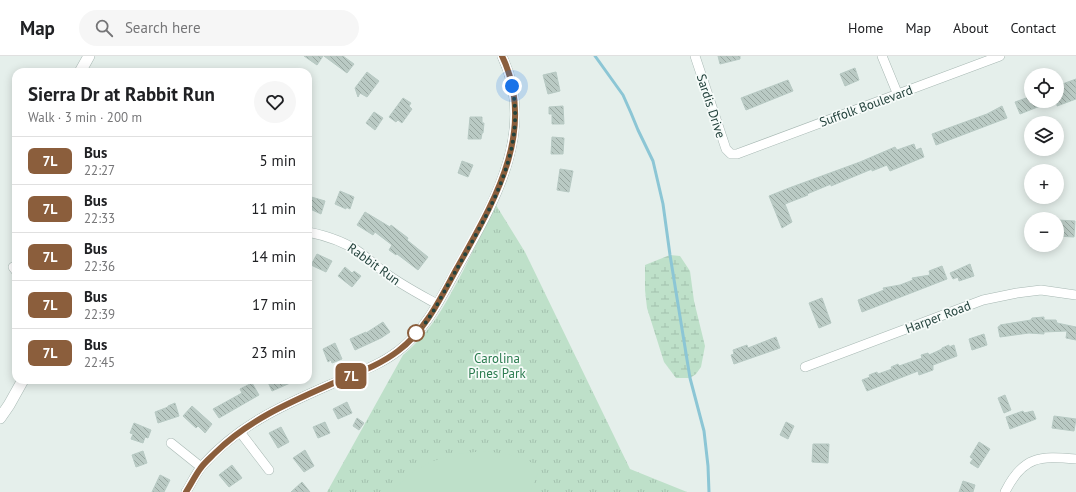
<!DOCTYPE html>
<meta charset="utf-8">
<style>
:root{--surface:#fff;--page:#f6f6f6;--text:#202124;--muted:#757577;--line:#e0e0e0}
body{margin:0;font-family:"PT Sans",sans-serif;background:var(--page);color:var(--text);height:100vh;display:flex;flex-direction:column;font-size:15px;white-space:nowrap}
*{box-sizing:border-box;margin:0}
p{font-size:13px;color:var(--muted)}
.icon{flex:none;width:22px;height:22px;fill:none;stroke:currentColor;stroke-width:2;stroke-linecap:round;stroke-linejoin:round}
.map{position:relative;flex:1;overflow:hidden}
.side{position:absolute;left:12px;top:12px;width:300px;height:316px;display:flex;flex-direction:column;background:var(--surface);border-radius:12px;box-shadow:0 2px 10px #0003}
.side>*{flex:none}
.badge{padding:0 8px;border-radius:6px;font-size:14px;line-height:26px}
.controls{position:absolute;left:1024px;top:12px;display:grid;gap:8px}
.controls a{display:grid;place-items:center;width:40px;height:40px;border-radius:50%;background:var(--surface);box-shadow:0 2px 10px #0003;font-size:20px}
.you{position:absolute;width:20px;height:20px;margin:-10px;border:3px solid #fff;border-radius:50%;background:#1a73e8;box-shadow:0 0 0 6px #1a73e833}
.map>.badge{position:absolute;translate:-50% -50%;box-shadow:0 0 0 2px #fff}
.round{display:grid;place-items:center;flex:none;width:42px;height:42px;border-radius:21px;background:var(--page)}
.head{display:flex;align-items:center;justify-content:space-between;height:68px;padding:0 16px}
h1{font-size:19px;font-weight:700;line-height:30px}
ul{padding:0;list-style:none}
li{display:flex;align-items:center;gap:12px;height:48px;padding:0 16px;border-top:1px solid var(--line)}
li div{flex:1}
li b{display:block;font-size:15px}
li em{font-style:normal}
li .badge{min-width:44px;font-weight:700;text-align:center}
header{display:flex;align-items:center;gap:24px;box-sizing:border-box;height:56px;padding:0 20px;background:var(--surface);border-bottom:1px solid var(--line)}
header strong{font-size:19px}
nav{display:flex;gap:22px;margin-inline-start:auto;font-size:14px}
.search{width:280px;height:36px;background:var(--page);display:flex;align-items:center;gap:10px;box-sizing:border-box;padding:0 14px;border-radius:22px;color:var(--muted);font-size:15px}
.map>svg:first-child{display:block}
</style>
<header>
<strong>Map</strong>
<div class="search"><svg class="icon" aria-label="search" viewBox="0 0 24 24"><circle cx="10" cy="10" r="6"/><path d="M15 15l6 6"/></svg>Search here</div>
<nav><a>Home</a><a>Map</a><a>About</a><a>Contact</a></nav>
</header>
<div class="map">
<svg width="1076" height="436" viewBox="0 0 1076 436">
<defs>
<pattern id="grass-tufts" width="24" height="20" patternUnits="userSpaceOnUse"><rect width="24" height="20" fill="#bee0c9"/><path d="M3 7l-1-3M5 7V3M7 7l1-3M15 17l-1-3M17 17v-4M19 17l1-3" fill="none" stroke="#a3c1ae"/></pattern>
<pattern id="wetland-marsh" width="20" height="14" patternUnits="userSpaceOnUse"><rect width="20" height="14" fill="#bee0c9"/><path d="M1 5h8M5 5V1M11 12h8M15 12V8" fill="none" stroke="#a3c1ae"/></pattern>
<pattern id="building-back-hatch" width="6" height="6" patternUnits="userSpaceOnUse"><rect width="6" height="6" fill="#bacac4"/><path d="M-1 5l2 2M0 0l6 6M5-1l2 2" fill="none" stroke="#97a6a0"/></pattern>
</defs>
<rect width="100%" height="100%" fill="#e5efeb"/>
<!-- grass -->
<path fill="url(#grass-tufts)" d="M 496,149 L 525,196 L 630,413 L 687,436 L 327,436 L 403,299 C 432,275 446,247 463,215 C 474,193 485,171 496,149 Z"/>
<!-- wetland -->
<path fill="url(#wetland-marsh)" d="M 670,199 L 680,200 L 690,215 L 694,245 L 705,290 L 701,311 L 696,318 L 690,322 L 676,322 L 664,306 L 647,252 L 645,234 L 645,209 Z"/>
<!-- pitch -->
<path fill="#bee0c9" d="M 485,395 L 511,399 L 541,410 L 530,436 L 392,436 L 408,419 L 430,406 L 457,398 Z"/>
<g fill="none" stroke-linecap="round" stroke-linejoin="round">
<!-- stream -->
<path stroke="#8cc6d5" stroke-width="3" d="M 595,0 L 623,39 L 631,57 L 638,74 L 653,105 L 663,148 L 670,199 L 690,322 L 704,375 L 708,410 L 709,436"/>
</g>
<!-- building -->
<path fill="url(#building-back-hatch)" stroke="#b7c9c3" d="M 304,0 L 323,0 L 317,9 Z
M 324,0 L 343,0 L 354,8 L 347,17 Z
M 718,0 L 740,0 L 740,3 L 720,8 Z
M 855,12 L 859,24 L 845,30 L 840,18 Z
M 367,16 L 379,25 L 367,41 L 360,37 L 358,41 L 355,32 Z
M 556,16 L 560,35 L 548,38 L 543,19 Z
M 1076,23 L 1076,43 L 1057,50 L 1057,30 Z
M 788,24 L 793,35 L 746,54 L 741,42 Z
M 1029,41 L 1031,45 L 1050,46 L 1020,58 L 1015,46 Z
M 403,42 L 411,47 L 409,50 L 412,53 L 402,67 L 398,64 L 396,66 L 389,61 Z
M 563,50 L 564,68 L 552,68 L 552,58 L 549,58 L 549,51 Z
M 1002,50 L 1007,62 L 936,89 L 932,78 L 987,58 Z
M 374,56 L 383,62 L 375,74 L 366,67 Z
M 470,61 L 482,61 L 482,67 L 484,67 L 483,77 L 482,77 L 481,83 L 468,83 Z
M 552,81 L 564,82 L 563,98 L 551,98 Z
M 914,88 L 916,94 L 921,92 L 924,101 L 890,115 L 887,109 L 872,115 L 872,113 L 831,130 L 831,128 L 807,138 L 808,139 L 785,148 L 792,166 L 782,172 L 769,140 L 789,132 L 860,106 L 895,91 L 897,94 Z
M 462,105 L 473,109 L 468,121 L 458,117 Z
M 560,113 L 573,115 L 569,136 L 557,134 Z
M 340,135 L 354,141 L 350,153 L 346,151 L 346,153 L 335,148 Z
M 308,140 L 325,145 L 321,158 L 308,152 Z
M 365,156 L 390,171 L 391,169 L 408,182 L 407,184 L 428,201 L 418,214 L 397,198 L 396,199 L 389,194 L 392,189 L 375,176 L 373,179 L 357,169 Z
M 1057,164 L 1075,165 L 1074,181 L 1057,180 Z
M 317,198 L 332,205 L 326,216 L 311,209 Z
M 970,208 L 974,220 L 959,225 L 958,221 L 953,223 L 950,217 Z
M 942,210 L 947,223 L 862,256 L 858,244 L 884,234 L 883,232 L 900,229 L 913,224 L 912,222 L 930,219 L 929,215 Z
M 345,211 L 352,217 L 354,215 L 361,220 L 352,231 L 338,220 Z
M 822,242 L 831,267 L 819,272 L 809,247 Z
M 1044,261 L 1044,264 L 1056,264 L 1057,267 L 1076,271 L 1076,284 L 1066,282 L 1067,275 L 1044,276 L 1044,278 L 1029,277 L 1000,281 L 998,271 L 1000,270 L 1000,269 L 1031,264 L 1032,262 Z
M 383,266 L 390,276 L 381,282 L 355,294 L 350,283 L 366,276 L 366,277 Z
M 984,278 L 987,289 L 972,294 L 969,283 Z
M 776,281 L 780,292 L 734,308 L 731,299 L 734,298 L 733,294 L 747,289 L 748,292 Z
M 335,287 L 342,303 L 332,307 L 331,304 L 328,306 L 323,293 Z
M 949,289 L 949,291 L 954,289 L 957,300 L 933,309 L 933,314 L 919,319 L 918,315 L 867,335 L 862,324 L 870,321 L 869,319 L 877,316 L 878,318 L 892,313 L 891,311 L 898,308 L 899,310 L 922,302 L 921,299 L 928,297 L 929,299 L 942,293 L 942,292 Z
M 267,324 L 297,324 L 272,335 Z
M 252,327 L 259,339 L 219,362 L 213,353 L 242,337 L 240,333 Z
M 1005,339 L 1011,354 L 1004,357 L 998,342 Z
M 347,346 L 352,357 L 338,363 L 333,353 Z
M 175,347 L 179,360 L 158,367 L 155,356 L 168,351 L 168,350 Z
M 192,350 L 212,368 L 205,377 L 198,370 L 196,372 L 183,360 Z
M 1023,355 L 1024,357 L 1033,355 L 1036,363 L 1010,373 L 1006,361 Z
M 1054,360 L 1076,363 L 1074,375 L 1052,372 Z
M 357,362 L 364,367 L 359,374 L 353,370 Z
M 325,366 L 330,377 L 318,382 L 313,371 Z
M 786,366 L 794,370 L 788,383 L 780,379 Z
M 134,367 L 151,374 L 148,382 L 145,381 L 143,387 L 131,383 L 133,378 L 130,377 Z
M 281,371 L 289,386 L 278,392 L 269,377 Z
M 979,386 L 990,393 L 978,412 L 970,407 L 973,403 L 970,401 Z
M 813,388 L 829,388 L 828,407 L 812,406 Z
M 305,394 L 314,410 L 304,416 L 293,402 Z
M 143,395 L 147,407 L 136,411 L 132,399 Z
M 232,409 L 242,422 L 229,431 L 219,419 Z
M 160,419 L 170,424 L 164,436 L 152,436 Z
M 963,425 L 975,429 L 973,436 L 959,436 Z
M 302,426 L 310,436 L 291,436 Z"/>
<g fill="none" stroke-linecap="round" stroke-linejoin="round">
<!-- minor casing -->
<g stroke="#a7b8b3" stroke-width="10">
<path id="minor" d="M 695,0 L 726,93 L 731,98 L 737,98 L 1000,0
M 882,0 L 898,39
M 308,176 C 328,180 346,186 362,198 C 370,204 376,210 384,216 C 400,228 419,238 437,248
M 13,211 L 16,215
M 805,311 L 983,244 L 1017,237 L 1041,234 L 1076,239
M 240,376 L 269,414
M 171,387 L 201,411
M 186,436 C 191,428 196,417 202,410 C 240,367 286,348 336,326 C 357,317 380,309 398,295 C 425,275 440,243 456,215 C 492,150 538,76 502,0
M 1005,436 C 1023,400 1039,400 1076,403"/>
</g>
<!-- tertiary casing -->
<g stroke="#a7b8b3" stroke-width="12">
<path id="tertiary" d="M 80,16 L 89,0
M 0,362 L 9,349 L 23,324"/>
</g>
<!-- minor -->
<use href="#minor" stroke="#fff" stroke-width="9"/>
<!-- tertiary -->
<use href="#tertiary" stroke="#fff" stroke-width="11"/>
</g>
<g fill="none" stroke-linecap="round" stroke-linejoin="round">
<!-- line casing -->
<g stroke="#fff" stroke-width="9">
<path id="line" d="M 186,436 C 191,428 195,420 200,413 C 204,407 210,402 215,397 C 249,363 293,345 336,326 C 357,317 380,309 398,295 C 426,274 441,241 457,212 C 493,147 538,75 502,0"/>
</g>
<!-- line -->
<use href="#line" stroke="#8b5e3c" stroke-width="6"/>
<!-- walk -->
<path stroke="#23423c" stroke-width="4" stroke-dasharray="0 7.2" d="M 416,277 C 430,266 444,235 454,218 C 485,162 527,98 512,30"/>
</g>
<!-- markers -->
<circle fill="#fff" stroke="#8b5e3c" stroke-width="2" cx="416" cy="277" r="8"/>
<g text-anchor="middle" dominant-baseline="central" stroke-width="3.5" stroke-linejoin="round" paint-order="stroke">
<!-- street labels -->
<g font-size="13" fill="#23423c" stroke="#f6fbf9">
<text transform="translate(711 50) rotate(72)">Sardis Drive</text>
<text transform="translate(866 50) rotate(-20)">Suffolk Boulevard</text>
<text transform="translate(374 208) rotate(36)">Rabbit Run</text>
<text transform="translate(938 261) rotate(-21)">Harper Road</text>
</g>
<!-- park labels -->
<g font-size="13" fill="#2b7b4f" stroke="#f6fbf9">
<text x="497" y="302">Carolina<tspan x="497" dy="15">Pines Park</tspan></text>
</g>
</g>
</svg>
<div class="controls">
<a><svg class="icon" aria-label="locate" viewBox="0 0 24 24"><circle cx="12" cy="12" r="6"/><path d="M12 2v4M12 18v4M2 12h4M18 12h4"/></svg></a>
<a><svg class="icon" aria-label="layers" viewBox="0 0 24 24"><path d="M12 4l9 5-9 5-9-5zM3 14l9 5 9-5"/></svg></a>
<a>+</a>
<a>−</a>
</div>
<div class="you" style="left:512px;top:30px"></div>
<b class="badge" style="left:351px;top:320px;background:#8b5e3c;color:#fff">7L</b>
<section class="side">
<div class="head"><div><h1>Sierra Dr at Rabbit Run</h1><p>Walk · 3 min · 200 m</p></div><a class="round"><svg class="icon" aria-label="heart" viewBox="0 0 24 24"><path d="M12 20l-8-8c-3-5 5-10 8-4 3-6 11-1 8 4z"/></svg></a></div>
<ul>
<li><span class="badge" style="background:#8b5e3c;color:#fff">7L</span><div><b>Bus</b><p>22:27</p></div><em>5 min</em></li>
<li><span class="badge" style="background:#8b5e3c;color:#fff">7L</span><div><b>Bus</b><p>22:33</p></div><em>11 min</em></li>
<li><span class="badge" style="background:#8b5e3c;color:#fff">7L</span><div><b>Bus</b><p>22:36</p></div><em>14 min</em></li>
<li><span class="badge" style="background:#8b5e3c;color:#fff">7L</span><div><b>Bus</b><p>22:39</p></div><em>17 min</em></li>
<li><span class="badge" style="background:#8b5e3c;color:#fff">7L</span><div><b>Bus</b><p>22:45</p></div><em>23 min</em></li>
</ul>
</section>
</div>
